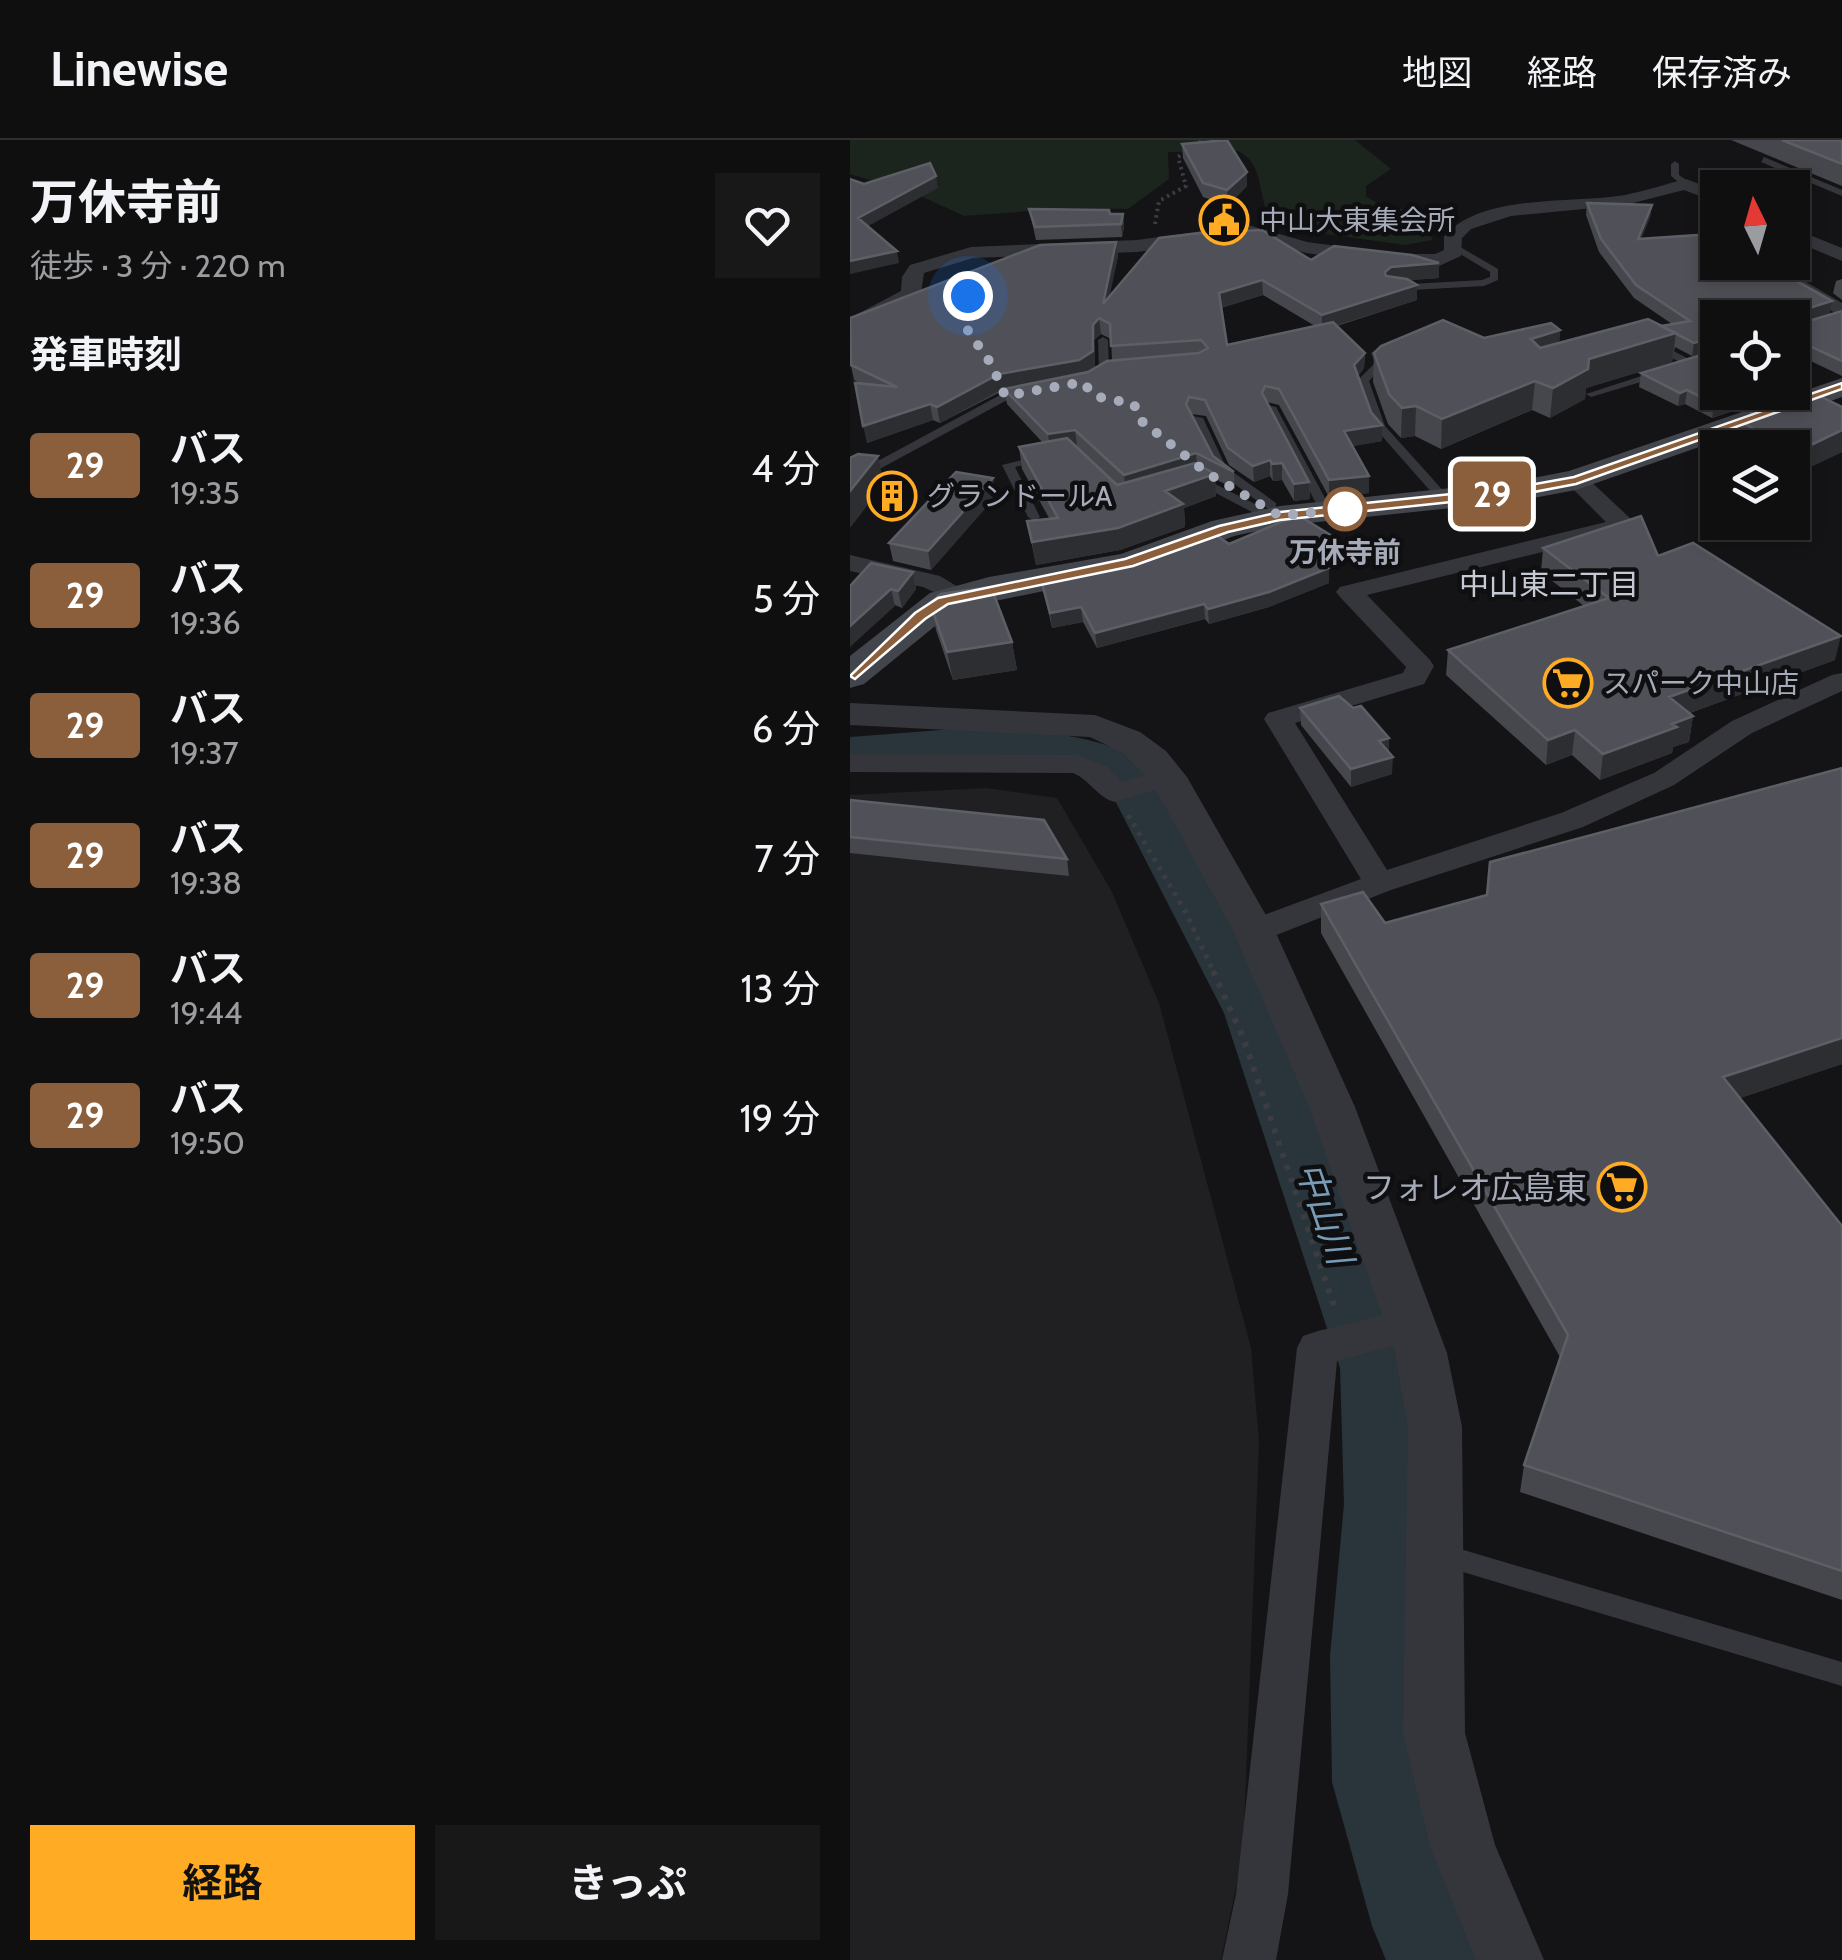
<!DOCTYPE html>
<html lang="ja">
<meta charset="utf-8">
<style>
:root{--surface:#0f0f10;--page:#181819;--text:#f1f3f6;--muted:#9b9c9f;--line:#2f2f30;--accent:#ffab24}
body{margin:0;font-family:Cabin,"Noto Sans JP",sans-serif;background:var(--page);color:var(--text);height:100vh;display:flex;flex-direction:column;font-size:38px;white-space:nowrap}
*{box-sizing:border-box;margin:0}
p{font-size:32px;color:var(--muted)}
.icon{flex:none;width:55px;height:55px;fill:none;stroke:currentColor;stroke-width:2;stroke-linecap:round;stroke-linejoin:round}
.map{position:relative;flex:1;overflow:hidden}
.side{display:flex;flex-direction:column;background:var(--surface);width:850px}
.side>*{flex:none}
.badge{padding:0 20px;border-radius:8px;font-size:35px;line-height:65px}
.needle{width:65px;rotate:355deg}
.fabs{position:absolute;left:850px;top:30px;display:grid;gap:20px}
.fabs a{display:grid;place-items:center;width:110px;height:110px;border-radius:0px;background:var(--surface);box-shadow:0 5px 15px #0003,0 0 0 2px var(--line);font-size:50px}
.you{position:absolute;width:50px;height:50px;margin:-25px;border:8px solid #fff;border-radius:50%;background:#1a73e8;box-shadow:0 0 0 15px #1a73e833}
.map>.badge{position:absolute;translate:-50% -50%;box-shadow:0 0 0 5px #fff}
h2{padding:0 30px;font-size:38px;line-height:90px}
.round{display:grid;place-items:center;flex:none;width:105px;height:105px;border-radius:0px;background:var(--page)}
.overview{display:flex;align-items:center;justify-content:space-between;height:170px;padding:0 30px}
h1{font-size:48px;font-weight:700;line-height:75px}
.action{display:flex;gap:20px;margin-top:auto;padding:20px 30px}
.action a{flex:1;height:115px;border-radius:0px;background:var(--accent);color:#111;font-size:40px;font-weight:700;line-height:115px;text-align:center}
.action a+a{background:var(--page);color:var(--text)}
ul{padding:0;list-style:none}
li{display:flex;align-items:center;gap:30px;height:130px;padding:0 30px}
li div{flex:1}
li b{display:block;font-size:38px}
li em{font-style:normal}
li .badge{min-width:110px;font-weight:700;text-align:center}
header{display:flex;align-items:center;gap:60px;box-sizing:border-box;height:140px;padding:0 50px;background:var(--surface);border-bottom:2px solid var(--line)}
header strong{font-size:48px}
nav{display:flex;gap:55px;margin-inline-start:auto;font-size:35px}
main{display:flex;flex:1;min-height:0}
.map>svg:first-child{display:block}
</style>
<header>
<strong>Linewise</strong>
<nav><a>地図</a><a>経路</a><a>保存済み</a></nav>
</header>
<main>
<section class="side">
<div class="overview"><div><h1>万休寺前</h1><p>徒歩 · 3 分 · 220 m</p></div><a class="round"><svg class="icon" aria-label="heart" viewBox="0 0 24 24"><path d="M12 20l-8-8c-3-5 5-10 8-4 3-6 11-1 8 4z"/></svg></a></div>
<h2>発車時刻</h2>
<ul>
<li><span class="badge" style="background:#8b5e3c;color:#fff">29</span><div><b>バス</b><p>19:35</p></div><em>4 分</em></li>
<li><span class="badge" style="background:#8b5e3c;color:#fff">29</span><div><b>バス</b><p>19:36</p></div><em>5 分</em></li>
<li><span class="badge" style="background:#8b5e3c;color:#fff">29</span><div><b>バス</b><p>19:37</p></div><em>6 分</em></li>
<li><span class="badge" style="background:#8b5e3c;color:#fff">29</span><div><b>バス</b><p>19:38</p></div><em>7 分</em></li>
<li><span class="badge" style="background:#8b5e3c;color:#fff">29</span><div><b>バス</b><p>19:44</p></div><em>13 分</em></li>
<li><span class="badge" style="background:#8b5e3c;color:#fff">29</span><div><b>バス</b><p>19:50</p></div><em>19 分</em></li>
</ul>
<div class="action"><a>経路</a><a>きっぷ</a></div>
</section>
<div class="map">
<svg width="992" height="1820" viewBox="0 0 992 1820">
<rect width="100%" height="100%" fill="#141416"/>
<!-- built -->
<path fill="#202023" d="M 136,648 L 207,658 L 262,752 L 309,863 L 401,1208 L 409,1302 L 393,1714 L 371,1820 L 0,1820 L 0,655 Z"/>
<!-- green -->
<path fill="#1c251d" d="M 0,0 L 505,0 L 541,29 L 516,46 L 516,56 C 538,74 580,61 582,100 L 555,105 L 435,88 C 400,73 422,27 388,11 L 318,12 L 319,39 L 278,69 L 220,68 L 114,76 L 64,53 L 0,34 Z"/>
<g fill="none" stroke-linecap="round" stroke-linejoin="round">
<!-- river -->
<path fill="#29343b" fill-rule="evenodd" d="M 104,589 C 171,589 239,590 298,623 L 438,873 L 568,1228 L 576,1364 L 568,1516 L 574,1642 L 615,1771 L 637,1820 L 536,1820 L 522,1786 L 482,1642 L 480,1516 L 494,1364 L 490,1228 L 374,873 L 257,645 C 188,605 77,622 0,629 L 0,597 Z"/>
<!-- path-far2 -->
<path stroke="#3b3d43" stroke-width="4" stroke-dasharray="2.5 4" stroke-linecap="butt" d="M 305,84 L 309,61 L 336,46 L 328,17 L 352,0
M 479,398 L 511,426"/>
<!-- path-far1 -->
<path stroke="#3b3d43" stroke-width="5" stroke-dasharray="4 6" stroke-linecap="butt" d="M 278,675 L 336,773 L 364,833"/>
<!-- path -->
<path stroke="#3b3d43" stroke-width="6" stroke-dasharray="5 8" stroke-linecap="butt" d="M 363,831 L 393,897 L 485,1169"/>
<!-- service -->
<path fill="#35363c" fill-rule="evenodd" d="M 914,17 L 992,50 L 992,56 L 911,22 Z
M 825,21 L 829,24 L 829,35 L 839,42 L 839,46 L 833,46 L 821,36 L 821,24 Z
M 605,104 L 648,129 L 648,140 L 634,146 L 543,151 L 538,148 L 543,145 L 632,140 L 640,137 L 640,132 L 602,109 L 600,107 Z
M 253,197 L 258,200 L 259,230 L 254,233 L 249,230 L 248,200 Z
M 802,200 L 845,222 L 846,224 L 837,226 L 798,205 L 797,203 Z
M 526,210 L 531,213 L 535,224 L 519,241 L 535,286 L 598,356 L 598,362 L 590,362 L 524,287 L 508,240 L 525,223 L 521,213 Z
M 810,230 L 814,231 L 814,235 L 741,257 L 736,254 Z
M 177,249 L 182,252 L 181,254 L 159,259 L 0,345 L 0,336 L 152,254 Z
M 417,265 L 426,267 L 482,371 L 480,374 L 470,371 L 416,267 Z
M 343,276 L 353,278 L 376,327 L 426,363 L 426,369 L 418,369 L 367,331 L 341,278 Z
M 193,315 L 197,316 L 197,320 L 165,327 L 190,377 L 184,381 L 178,377 L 152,325 Z
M 345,334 L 427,375 L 429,378 L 419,381 L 341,340 L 339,338 Z
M 590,1403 L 992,1522 L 992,1546 L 590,1425 L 582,1421 L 579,1414 L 582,1407 Z"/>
<!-- minor -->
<path fill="#35363c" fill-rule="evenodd" d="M 836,39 L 868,51 L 868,63 L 834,50 L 775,65 L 661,76 L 621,89 L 612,98 L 611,116 L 589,126 L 546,126 L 456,113 L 398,97 L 287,112 L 123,118 L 74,133 L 71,153 L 61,163 L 0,191 L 0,178 L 51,151 L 52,137 L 60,125 L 121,107 L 287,100 L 398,85 L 457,102 L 546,114 L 585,114 L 594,110 L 594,97 C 630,53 722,64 775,55 C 795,51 816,44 836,39 Z
M 942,88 L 992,108 L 992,121 L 942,100 Z
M 898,122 L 922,122 L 992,163 L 992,177 Z
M 726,333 L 734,335 L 782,380 L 785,385 L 782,390 L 517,455 L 580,520 L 584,526 L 574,544 L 445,583 L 537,730 L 711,673 L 804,633 L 882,581 L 982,535 L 992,533 L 992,551 L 902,593 L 824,645 L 733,687 L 541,750 L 416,799 L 404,802 L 392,799 L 388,791 L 392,783 L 511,739 L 414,579 L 418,573 L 553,533 L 556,527 L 490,457 L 486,452 L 490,447 L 756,382 L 714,340 Z
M 0,415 L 90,436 L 123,456 L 110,464 L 73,447 L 0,431 Z
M 0,614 L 228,615 L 258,627 L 271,642 L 318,628 L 328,631 L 333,637 L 328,643 L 265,662 C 248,658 240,640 223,633 L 0,632 Z
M 562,1168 L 576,1173 L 582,1185 L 576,1197 L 487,1221 L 438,1754 L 426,1820 L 372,1820 L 386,1754 L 447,1208 L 453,1196 L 468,1191 Z"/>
<!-- tertiary -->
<path fill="#35363c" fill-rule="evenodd" d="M 0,563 L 245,575 L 290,592 L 316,611 L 337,637 L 425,791 L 505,967 L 597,1213 L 612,1287 L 615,1593 L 645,1705 L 694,1820 L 626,1820 L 580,1707 L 553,1593 L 558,1287 L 545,1213 L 459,967 L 383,791 L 301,641 L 273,613 L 240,597 L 0,585 Z"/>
<!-- secondary -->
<path fill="#43454c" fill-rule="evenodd" d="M 992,238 L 992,257 L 726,350 L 668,361 L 430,386 L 384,396 L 292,431 L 106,469 L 14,544 L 0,548 L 0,516 L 80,453 L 139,437 L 271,414 L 362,381 L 430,366 L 668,341 L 719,331 Z"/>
</g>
<!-- wall -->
<path fill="#45474c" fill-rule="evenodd" d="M 881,0 L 992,0 L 992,46 Z
M 332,4 L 397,32 L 397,46 L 378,65 L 353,57 L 333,18 Z
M 737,63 L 802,65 L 800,77 L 791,99 L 980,174 L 992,171 L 992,236 L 946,214 L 942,222 L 942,178 L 868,178 L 868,210 L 842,216 L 825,207 L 822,222 L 736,248 L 735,259 L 700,278 L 682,270 L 591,309 L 565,296 L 551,298 L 538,284 L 523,242 L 524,213 L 634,198 L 710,190 L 709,203 L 822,184 L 784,158 L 749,112 L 736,75 Z
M 179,69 L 273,74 L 274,87 L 272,97 L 186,100 Z
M 266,102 L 268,116 L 259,156 L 461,120 L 589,138 L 559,140 L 567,160 L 487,186 L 515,213 L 514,228 L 508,236 L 521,272 L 532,285 L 532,301 L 502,306 L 519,353 L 479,357 L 429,265 L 417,262 L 459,342 L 460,359 L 444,361 L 432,340 L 423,341 L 420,336 L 404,342 L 379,325 L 356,276 L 341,274 L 363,316 L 384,332 L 385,349 L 365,339 L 366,356 L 334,368 L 335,387 L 270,410 L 186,425 L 177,381 L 199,378 L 172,329 L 169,307 L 193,303 L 157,264 L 154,250 L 90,283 L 83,280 L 17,303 L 11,244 L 4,240 L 0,221 ZM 413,155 L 465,186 L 377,205 L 371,168 ZM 251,194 L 261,199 L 262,220 L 245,227 L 244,200 ZM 227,306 L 268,345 L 267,345 Z
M 992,139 L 992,160 L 983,153 L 986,141 Z
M 791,233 L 925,257 L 862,278 L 835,264 L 828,266 L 789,247 Z
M 992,267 L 992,312 L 958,328 L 952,325 L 942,308 L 889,307 L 893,283 L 897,281 L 899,271 Z
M 143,338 L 146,356 L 81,430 L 43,421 L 39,403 Z
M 482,396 L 482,411 L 464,418 L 479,428 L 479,443 L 419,467 L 359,484 L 355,479 L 247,508 L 233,482 L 202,488 L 191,440 L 379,404 Z
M 693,408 L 808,416 L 985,520 L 840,573 L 843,576 L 839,602 L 823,607 L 822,613 L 750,640 L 722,615 L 696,625 L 596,535 L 598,510 L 734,466 L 691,432 Z
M 63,432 L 66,449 L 52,468 L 0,446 Z
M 80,463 L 162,502 L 167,530 L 103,540 L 86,490 Z
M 450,568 L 539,612 L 542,634 L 501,647 L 451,585 Z
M 992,628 L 992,924 L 890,958 L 992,1086 L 992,1460 L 670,1352 L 674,1325 L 710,1217 L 471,793 L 471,764 L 535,783 L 637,755 Z
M 0,660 L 217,719 L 219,736 L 0,713 Z"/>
<!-- shaded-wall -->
<path fill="#2d2e32" d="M 397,32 L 397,46 L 378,65 L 377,50 Z
M 86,36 L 88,48 L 11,90 L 8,78 Z
M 802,65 L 800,77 L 786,112 L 788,99 Z
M 273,74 L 274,87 L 272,97 L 271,84 Z
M 266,102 L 268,116 L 255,179 L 253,164 Z
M 47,111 L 49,123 L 0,134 L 0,121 Z
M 589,123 L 589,138 L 541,142 L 534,147 L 535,132 L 541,127 Z
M 412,140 L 413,155 L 370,168 L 369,153 Z
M 567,145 L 567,160 L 472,190 L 472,175 Z
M 982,161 L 980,174 L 942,186 L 943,173 Z
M 249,178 L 251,194 L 244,200 L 245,227 L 231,235 L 151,250 L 90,283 L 87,267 L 243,185 Z
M 710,190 L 708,218 L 679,228 L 681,199 Z
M 826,193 L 822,222 L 736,248 L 739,219 Z
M 868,196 L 867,209 L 842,216 L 844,203 Z
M 515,213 L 514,228 L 504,241 L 504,225 Z
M 738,229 L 735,259 L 700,278 L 703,248 Z
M 685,241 L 682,270 L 591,309 L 592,279 Z
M 837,250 L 835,264 L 828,266 L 830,253 Z
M 900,252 L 927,252 L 925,257 L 862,278 L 864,264 Z
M 80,264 L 83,280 L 17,303 L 13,286 Z
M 566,266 L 565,296 L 551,298 L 552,268 Z
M 532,285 L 532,301 L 494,308 L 494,291 Z
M 225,290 L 227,306 L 200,310 L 198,294 Z
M 992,290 L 992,312 L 958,328 L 963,304 Z
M 957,301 L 952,325 L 942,329 L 942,308 Z
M 346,313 L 347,329 L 276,352 L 274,335 Z
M 28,316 L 34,344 L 0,388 L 0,351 Z
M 420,320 L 420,336 L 404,342 L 403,326 Z
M 432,323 L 432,340 L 423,341 L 422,324 Z
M 365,334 L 366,356 L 334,368 L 335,387 L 270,410 L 186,425 L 182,402 Z
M 519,336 L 519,353 L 479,357 L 479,340 Z
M 143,338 L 146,356 L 81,430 L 78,411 Z
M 459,342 L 460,359 L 444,361 L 444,344 Z
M 482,396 L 482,411 L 451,423 L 451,408 Z
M 479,428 L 479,443 L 419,467 L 359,484 L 358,469 Z
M 63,432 L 66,449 L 52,468 L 48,451 Z
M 41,449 L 45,466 L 0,507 L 0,486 Z
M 354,464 L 355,479 L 247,508 L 245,493 Z
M 231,467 L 233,482 L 202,488 L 200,473 Z
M 991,496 L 985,520 L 815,582 L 819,557 Z
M 162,502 L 167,530 L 103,540 L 97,512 Z
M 843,576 L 839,602 L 823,607 L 822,613 L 750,640 L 753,614 Z
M 725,590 L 722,615 L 696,625 L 698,600 Z
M 539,598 L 539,616 L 529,601 Z
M 543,617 L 542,634 L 501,647 L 501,629 Z
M 992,898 L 992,924 L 866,966 L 873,937 Z"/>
<!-- building -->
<path fill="#505158" stroke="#5d5f67" stroke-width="2.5" d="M 377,0 L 397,32 L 377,50 L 353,43 L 332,4 Z
M 932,0 L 992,0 L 992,24 Z
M 80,23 L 86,36 L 8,78 L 47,111 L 0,121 L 0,39 L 14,44 Z
M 737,63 L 802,65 L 788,99 L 862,94 L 868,97 L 868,122 L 913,122 L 982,161 L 943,173 L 942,184 L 942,178 L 868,178 L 868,196 L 844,203 L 811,186 L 840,181 L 786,145 L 751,99 Z
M 179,69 L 259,70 L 260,74 L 273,74 L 271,84 L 185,87 Z
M 412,90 L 461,120 L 484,106 L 562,115 L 589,123 L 541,127 L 535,132 L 536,136 L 557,139 L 567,145 L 472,175 L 412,140 L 369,153 L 377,205 L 483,182 L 515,213 L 504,225 L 521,272 L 532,285 L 494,291 L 519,336 L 479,340 L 429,249 L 415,246 L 412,253 L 459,342 L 444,344 L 432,323 L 422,324 L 420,320 L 403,326 L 378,308 L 355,260 L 339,257 L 336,264 L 363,316 L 384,332 L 346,313 L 274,335 L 225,290 L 198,294 L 154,249 L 238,232 L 257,221 L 349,213 L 358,208 L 351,200 L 261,206 L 260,184 L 249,178 L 243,185 L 243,211 L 229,220 L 149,234 L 87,267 L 80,264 L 13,286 L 5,243 L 47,247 L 1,225 L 0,178 L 190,105 L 266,102 L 253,164 L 309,98 L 350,93 Z
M 992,171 L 992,221 L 949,201 L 942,213 L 942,186 Z
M 798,179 L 826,193 L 739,219 L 738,229 L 703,248 L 685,241 L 592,279 L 566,266 L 552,268 L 539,254 L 524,213 L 531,206 L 593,180 L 634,198 L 701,183 L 710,190 L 681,199 L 690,208 Z
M 868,210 L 868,252 L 900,252 L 864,264 L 837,250 L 830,253 L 791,233 Z
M 959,251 L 992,267 L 992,290 L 963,304 L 957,301 L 939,308 L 893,283 L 907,277 L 899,271 Z
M 217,298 L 267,345 L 345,323 L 365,334 L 315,351 L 333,364 L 268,388 L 182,402 L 177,381 L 208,378 L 169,307 Z
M 8,314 L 28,316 L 0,351 L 0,318 Z
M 106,332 L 143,338 L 78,411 L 39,403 Z
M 448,375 L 482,396 L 451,408 L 479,428 L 419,452 L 358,469 L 354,464 L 245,493 L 231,467 L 200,473 L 191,440 L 291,420 L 363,393 L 379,404 Z
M 791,376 L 808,416 L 843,403 L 991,496 L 819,557 L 843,576 L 822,584 L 827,587 L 753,614 L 725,590 L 698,600 L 598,510 L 759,458 L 693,408 Z
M 21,423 L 63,432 L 48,451 L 41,449 L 0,486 L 0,446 Z
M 141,447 L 162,502 L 97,512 L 80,463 L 91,454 Z
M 489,556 L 503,568 L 511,566 L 539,598 L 529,601 L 543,617 L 501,629 L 450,568 Z
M 992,628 L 992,898 L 873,937 L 992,1086 L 992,1431 L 674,1325 L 718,1195 L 471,764 L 513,752 L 535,783 L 637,755 L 640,722 Z
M 0,660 L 194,680 L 217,719 L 0,697 Z"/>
<!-- line -->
<path fill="#8b5e3c" stroke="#fff" stroke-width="2.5" d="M 992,243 L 992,249 L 726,344 L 668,355 L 430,380 L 378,392 L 283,426 L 98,464 L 75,479 L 5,539 L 0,536 L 65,473 L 88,458 L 275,419 L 369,386 L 430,372 L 668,347 L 724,337 Z"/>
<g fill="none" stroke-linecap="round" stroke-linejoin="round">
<!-- walk -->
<path stroke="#a5abb8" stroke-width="10" stroke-dasharray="0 18" d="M 118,156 L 114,162 L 118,191 L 142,225 L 155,256 L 233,242 L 244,256 L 284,264 L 289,279 L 357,333 L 430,376 L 495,369"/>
</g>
<!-- icons -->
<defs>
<g id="civic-ring" transform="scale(2.5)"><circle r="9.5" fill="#0f0f11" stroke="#ffab24" stroke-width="1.5"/><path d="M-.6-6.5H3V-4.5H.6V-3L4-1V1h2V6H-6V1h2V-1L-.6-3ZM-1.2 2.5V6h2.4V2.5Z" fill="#ffab24"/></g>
<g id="building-ring" transform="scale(2.5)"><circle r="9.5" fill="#0f0f11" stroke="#ffab24" stroke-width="1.5"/><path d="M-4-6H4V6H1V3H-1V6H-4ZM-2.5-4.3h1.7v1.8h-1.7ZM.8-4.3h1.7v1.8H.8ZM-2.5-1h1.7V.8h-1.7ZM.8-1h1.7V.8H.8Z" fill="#ffab24"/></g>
<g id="supermarket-ring" transform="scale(2.5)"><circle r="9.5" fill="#0f0f11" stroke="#ffab24" stroke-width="1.5"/><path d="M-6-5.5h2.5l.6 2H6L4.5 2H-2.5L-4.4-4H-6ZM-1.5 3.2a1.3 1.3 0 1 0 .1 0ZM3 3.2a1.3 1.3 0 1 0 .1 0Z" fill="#ffab24"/></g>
</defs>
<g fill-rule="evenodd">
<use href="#civic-ring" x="374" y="80"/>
<use href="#building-ring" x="42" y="356"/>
<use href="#supermarket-ring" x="718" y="543"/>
<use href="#supermarket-ring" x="772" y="1047"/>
</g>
<!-- markers -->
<circle fill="#fff" stroke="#8b5e3c" stroke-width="5" cx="495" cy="369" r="20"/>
<g text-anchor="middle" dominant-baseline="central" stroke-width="9" stroke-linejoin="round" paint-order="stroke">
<!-- far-poi labels -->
<g font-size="28" fill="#a5abb8" stroke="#0f0f11" text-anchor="start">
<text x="409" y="80">中山大東集会所</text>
<text x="77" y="356">グランドールA</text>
<text x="753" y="543">スパーク中山店</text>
</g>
<!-- far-stop labels -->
<g font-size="28" font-weight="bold" fill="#a5abb8" stroke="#0f0f11">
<text x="495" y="412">万休寺前</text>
</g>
<!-- far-neighbourhood labels -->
<g font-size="30" fill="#c6cad4" stroke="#0f0f11">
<text x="699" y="444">中山東二丁目</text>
</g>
<!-- poi labels -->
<g font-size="32" fill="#a5abb8" stroke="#0f0f11" text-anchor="end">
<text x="737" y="1047">フォレオ広島東</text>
</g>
<!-- water labels -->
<g font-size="35" font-style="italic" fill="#789cb7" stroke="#0f0f11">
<text transform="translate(475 1073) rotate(71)">中山川</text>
</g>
</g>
</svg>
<div class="fabs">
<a><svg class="needle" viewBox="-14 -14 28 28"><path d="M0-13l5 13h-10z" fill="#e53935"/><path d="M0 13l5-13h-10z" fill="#9b9c9f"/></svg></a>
<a><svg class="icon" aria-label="locate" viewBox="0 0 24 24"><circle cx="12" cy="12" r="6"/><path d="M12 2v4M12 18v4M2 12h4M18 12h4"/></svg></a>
<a><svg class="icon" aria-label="layers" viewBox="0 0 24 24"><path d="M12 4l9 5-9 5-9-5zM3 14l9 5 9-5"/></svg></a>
</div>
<div class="you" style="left:118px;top:156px"></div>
<b class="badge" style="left:642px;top:354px;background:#8b5e3c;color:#fff">29</b>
</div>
</main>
